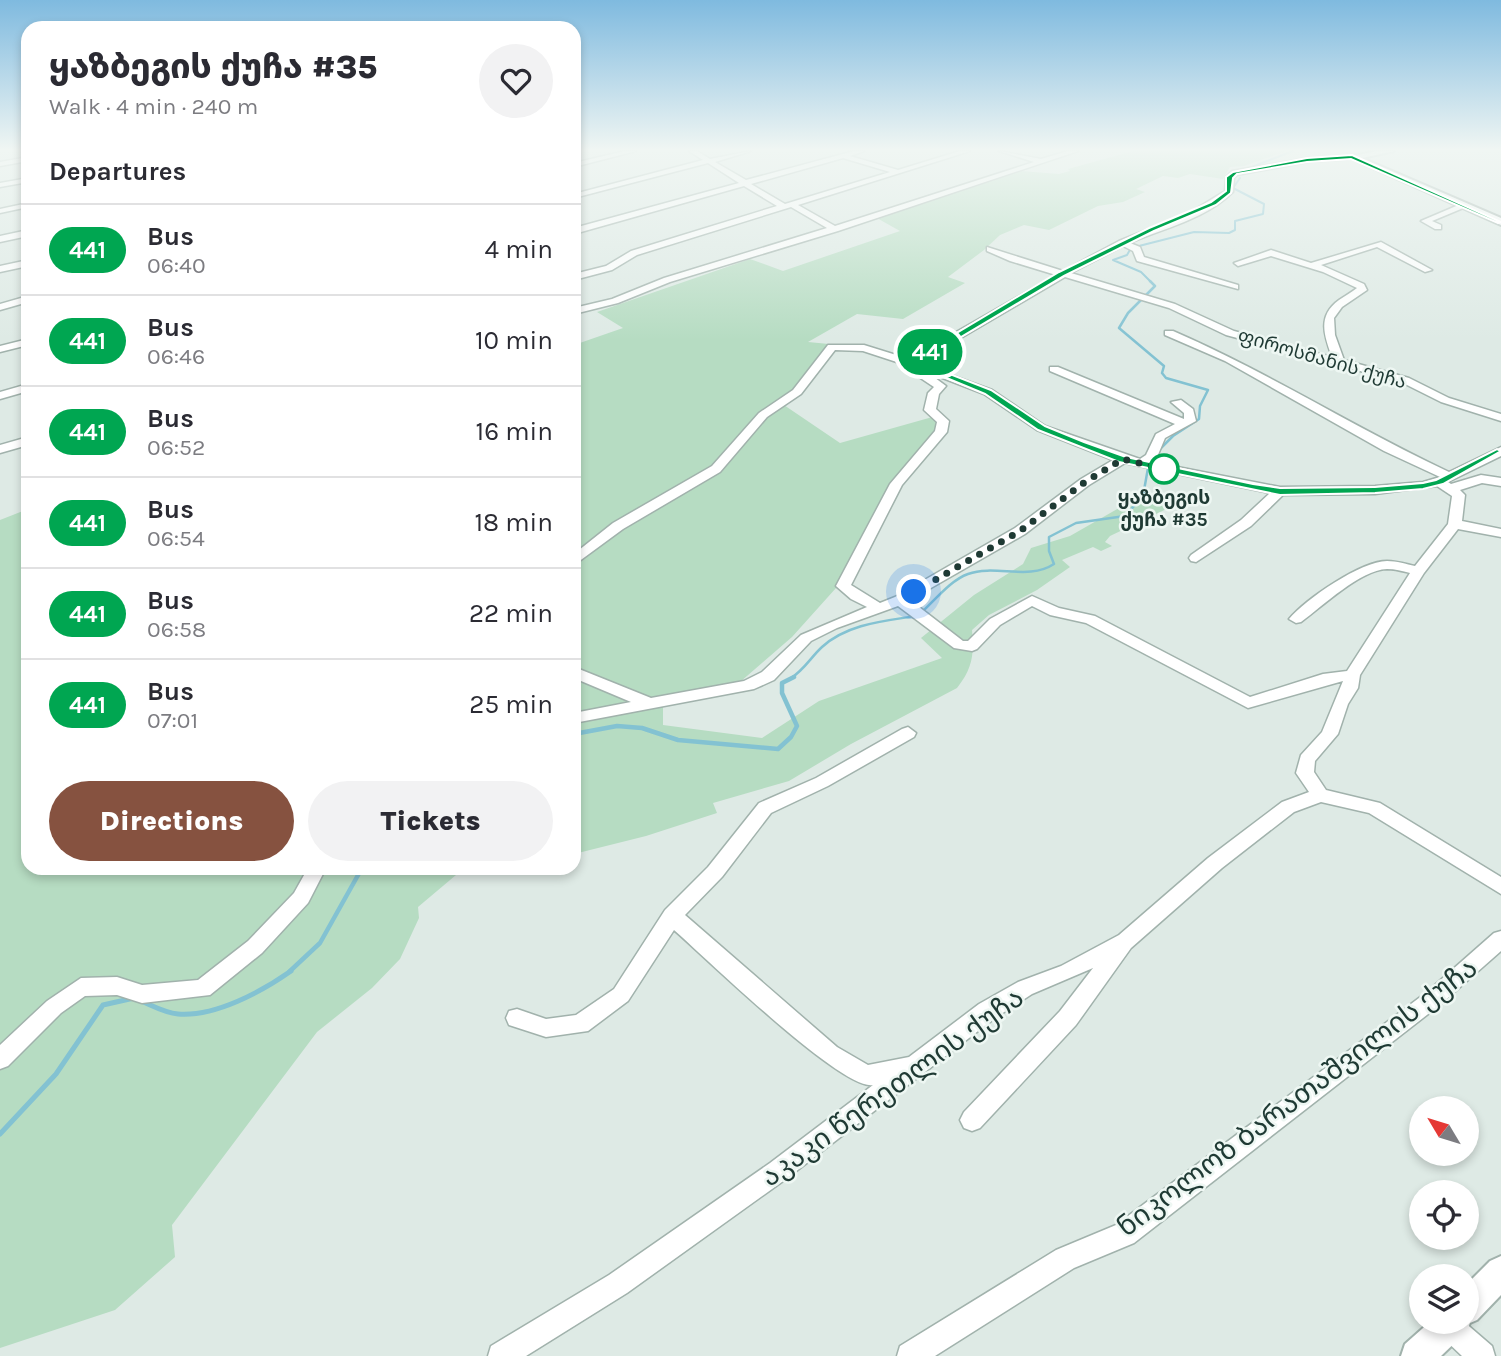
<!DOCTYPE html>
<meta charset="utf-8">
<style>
:root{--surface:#fff;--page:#f2f2f3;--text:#2b2b33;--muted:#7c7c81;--line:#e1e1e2;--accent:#865240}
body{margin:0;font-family:Karla,"Noto Sans Georgian",sans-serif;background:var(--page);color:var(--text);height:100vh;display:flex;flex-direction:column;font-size:26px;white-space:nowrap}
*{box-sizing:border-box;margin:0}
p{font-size:23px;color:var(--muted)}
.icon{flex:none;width:38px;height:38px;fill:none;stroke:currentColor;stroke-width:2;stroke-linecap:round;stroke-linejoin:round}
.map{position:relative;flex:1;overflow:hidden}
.details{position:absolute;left:21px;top:21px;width:560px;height:854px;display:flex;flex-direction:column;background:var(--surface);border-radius:21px;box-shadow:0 4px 10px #0003}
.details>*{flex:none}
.badge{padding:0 14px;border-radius:23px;font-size:24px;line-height:46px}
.needle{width:46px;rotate:308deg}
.fabs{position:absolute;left:1409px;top:1096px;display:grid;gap:14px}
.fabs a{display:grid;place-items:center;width:70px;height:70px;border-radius:50%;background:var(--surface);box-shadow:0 4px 10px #0003;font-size:35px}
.you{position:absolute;width:35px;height:35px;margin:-18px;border:5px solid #fff;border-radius:50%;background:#1a73e8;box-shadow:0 0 0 10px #1a73e833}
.map>.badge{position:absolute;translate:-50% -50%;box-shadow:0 0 0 4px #fff}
h2{padding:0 28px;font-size:26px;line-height:63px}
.round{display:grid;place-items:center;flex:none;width:74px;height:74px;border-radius:37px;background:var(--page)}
.head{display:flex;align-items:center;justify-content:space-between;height:119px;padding:0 28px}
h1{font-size:33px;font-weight:800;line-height:52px}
.cta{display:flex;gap:14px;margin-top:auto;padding:14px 28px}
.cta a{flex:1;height:80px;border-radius:42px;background:var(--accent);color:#fff;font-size:28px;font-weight:800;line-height:80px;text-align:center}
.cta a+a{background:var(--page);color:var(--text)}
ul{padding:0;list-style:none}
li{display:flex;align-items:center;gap:21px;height:91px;padding:0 28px;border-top:2px solid var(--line)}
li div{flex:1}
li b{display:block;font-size:26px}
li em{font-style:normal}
li .badge{min-width:77px;font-weight:700;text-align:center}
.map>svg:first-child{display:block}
</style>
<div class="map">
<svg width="1501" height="1356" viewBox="0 0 1501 1356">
<rect width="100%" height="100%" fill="#deeae5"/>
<!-- green -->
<path fill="#b6dcc2" d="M 1133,151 L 1286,151 L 1244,166 L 1230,167 L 1223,179 L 1190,174 L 1178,178 L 1163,176 L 1136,189 L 1145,192 L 1123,202 L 1098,206 L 1049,230 L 1024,225 L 1000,235 L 984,250 L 948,277 L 965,283 L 903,319 L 857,314 L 808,342 L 829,344 L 797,387 L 778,401 L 840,443 L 936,416 L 935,437 L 897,477 L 836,588 L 792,637 L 725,695 L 663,705 L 663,725 L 762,738 L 819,701 L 942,658 L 921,638 L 974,595 L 1023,564 L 1031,548 L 1070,536 L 1133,500 L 1138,493 L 1181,502 L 1110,536 L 1105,542 L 1112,546 L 1101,551 L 1093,547 L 1062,560 L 1070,567 L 1037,590 L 989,615 L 972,630 C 974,654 973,668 957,688 L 851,744 L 789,781 L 713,803 L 717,813 L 646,836 L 574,854 L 574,345 L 623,328 L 597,312 L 750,259 L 783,271 L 900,231 L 875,217 L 1021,171 L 1059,174 L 1070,171 L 1068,169 Z
M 28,509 L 28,868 L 473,868 L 456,875 L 418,907 L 419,918 L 400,959 L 372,988 L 317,1032 L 172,1225 L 175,1257 L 115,1310 L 0,1348 L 0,520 Z"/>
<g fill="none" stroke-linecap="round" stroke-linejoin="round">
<!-- stream-far3 -->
<path stroke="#83c2d2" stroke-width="2" d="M 1244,170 L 1293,151
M 1151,282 L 1141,272 L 1113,260 L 1127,255 L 1131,248 L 1194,232 L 1229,233 L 1235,230 L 1235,221 L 1263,214 L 1264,204 L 1233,188 L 1240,178"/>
<!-- stream-far2 -->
<path stroke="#83c2d2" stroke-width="2.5" d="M 1150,281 L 1155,286 L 1128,313 L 1119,328 L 1164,366 L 1162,373 L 1166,378 L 1208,390 L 1200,406 L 1199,419 L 1173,436 L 1159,450
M 922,612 C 936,599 951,580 968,574 C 996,564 1028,581 1054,564 L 1049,551 L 1049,537 L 1076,523 L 1125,516 L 1143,496 L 1148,468
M 791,678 C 804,670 811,657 822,647 C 847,624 884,621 916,616"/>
<!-- stream-far1 -->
<path stroke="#83c2d2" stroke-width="4.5" d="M 574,734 L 617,726 L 642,728 L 678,740 L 778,749 L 791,737 L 797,726 L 782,693 L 782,683 L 794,677
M 289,972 L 320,943 L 362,868"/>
<!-- stream -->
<path stroke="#83c2d2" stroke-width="5" d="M 141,1001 C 153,1006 165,1013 178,1014 C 215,1017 261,992 291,971
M 0,1134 L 56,1074 L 103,1005 L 134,998"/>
<!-- minor casing -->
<g stroke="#a1b2ac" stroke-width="3">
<path id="minor" d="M 625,151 L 636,151 L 574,167 L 574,163 Z
M 689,151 L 697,151 L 710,159 L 751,151 L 715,162 L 746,180 L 854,151 L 864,151 L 850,156 L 898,170 L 960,151 L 970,151 L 798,205 L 835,226 L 1034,162 L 999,151 L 1041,159 L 1068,151 L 1078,151 L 838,231 L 670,282 L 618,303 L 574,314 L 574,308 L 612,299 L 664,278 L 827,228 L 791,207 L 637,255 L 612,270 L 574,280 L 574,274 L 606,266 L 631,251 L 777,206 L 744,186 L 574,234 L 574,228 L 739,183 L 708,163 L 574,198 L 574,194 L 703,160 ZM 843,158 L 890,172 L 785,204 L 751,184 Z
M 1355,155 L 1352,159 L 1307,162 L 1237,175 L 1234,178 L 1233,192 C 1206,219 1164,228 1130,243 L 1140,247 L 1144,257 L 1238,285 L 1238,289 L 1137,261 L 1133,251 L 1123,246 L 1071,273 L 1175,304 L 1234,331 L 1332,357 C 1324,335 1317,316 1339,300 C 1345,296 1352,292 1357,288 L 1323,272 L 1271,256 L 1238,266 L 1234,263 L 1271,250 L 1311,263 L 1381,242 L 1432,270 L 1425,272 L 1377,247 L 1321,265 L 1364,284 L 1367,290 L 1342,307 L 1334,318 L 1335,335 L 1344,360 L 1409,378 L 1449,398 L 1501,414 L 1501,421 L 1441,402 L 1401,382 L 1226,335 L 1169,308 L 1065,277 L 918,363 L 992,390 L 1045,426 L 1140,459 L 1146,455 L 1156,434 L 1175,424 L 1050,371 L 1050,367 L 1058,367 L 1184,419 L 1184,413 L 1171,402 L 1181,400 L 1193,409 L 1196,421 L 1165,438 L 1157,457 L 1152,462 L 1280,487 L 1375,486 L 1423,482 L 1440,477 L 1384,451 L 1225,361 L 1165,335 L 1165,331 L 1173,331 C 1268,372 1355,428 1449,472 L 1501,447 L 1501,456 L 1448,482 L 1451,484 L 1481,475 L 1501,478 L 1501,486 L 1482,483 L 1460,490 L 1465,495 L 1462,521 L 1501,529 L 1501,537 L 1458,529 L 1424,573 L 1360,675 L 1358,688 L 1348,704 L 1338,734 L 1315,761 L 1314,772 L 1326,790 L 1380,803 L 1501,877 L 1501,894 L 1369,813 L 1321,802 L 1294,812 L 1222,868 L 1131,948 L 1076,1025 L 980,1128 L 972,1131 L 964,1128 L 960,1120 L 964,1112 L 1060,1011 L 1093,968 L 1032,994 L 995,1018 L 786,1179 L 627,1293 L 526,1356 L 488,1356 L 491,1346 L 609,1275 L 770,1163 L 873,1085 C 842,1091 704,956 674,930 L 628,1001 L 588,1031 L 546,1037 L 509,1025 L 506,1018 L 509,1011 L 517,1009 L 546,1019 L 576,1015 L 614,989 L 665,910 L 708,867 L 759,803 L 816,778 L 902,729 L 908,727 L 916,733 L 914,737 L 828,786 L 771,813 L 722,877 L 685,915 L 837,1047 L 868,1065 L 909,1057 L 979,1004 L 1018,982 L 1061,966 L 1119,935 L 1208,858 L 1282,802 L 1309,792 L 1296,773 L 1301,755 L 1322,732 L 1343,681 L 1248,708 L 1086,623 L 1050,615 L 1032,606 L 1000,625 L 977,649 L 972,651 L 954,648 L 898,606 L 837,628 L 811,641 L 774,680 L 754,689 L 574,723 L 574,713 L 631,702 L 574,678 L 574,667 L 651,698 L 744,681 L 762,672 L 801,635 L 867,607 L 851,599 L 836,586 L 890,484 L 935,431 L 937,422 L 924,410 L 928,393 L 934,387 L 913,373 L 912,371 L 915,368 L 863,351 L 835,350 L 801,394 L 767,417 L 720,472 L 623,529 L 574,565 L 574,554 L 613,523 L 712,466 L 759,413 L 793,390 L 828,345 L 864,345 L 909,359 L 1056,275 L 1010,261 L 987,251 L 987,247 L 1063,271 L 1119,241 L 1191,212 L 1225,191 L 1226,177 L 1232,171 L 1307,158 ZM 927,372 L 984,394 L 1037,430 L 1113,460 L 1081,479 L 1015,528 L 895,597 L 880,603 L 851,585 L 902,485 L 947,432 L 949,421 L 936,409 L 939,394 L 946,386 ZM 1125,463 L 1270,493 L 1241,520 L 1191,555 L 1189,558 L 1191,561 L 1196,562 L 1251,526 L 1283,495 L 1375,494 L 1437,486 L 1452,496 L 1448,524 L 1415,566 C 1406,564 1397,561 1387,561 C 1361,561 1306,599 1289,619 L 1296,623 L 1301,622 C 1323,606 1360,570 1387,569 C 1395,569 1402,571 1410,573 L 1347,671 L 1323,674 L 1250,697 L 1095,616 L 1059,608 L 1032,596 L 990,619 L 968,641 L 963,641 L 910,600 L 1025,534 L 1089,485 Z
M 28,157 L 28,161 L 0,166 L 0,162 Z
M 28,178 L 28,182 L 0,187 L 0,183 Z
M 28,203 L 28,207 L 0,213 L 0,209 Z
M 1461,204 L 1468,206 L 1432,221 L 1441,225 L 1441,229 L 1435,229 L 1421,221 Z
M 28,230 L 28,236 L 0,242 L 0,236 Z
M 28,260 L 28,266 L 0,272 L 0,266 Z
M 28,296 L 28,302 L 0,310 L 0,304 Z
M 28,339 L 28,345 L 0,352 L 0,346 Z
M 28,384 L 28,391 L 0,399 L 0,392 Z
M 28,437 L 28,445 L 0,453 L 0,445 Z
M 308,868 L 326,868 L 308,903 L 262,953 L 210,995 L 142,1003 L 117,995 L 85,996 L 61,1013 L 8,1066 L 0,1069 L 0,1045 L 47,1001 L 81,978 L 117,977 L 142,985 L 198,980 L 248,941 L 294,893 Z
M 1501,931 L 1501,951 L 1441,1004 L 1134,1243 L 1074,1268 L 935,1356 L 897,1356 L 900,1346 L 1056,1250 L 1116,1225 L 1427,992 L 1494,933 Z
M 1439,1321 L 1463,1321 L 1492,1346 L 1495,1356 L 1462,1356 L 1441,1336 L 1437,1327 Z"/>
</g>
<!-- tertiary casing -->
<g stroke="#a1b2ac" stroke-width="4">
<path id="tertiary" d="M 1377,151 L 1394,151 L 1362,158 L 1501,218 L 1501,225 L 1348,157 Z
M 1501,1256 L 1501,1295 L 1477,1320 L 1470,1323 L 1466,1332 L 1441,1356 L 1401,1356 L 1405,1344 L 1431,1321 L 1466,1321 L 1466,1285 L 1490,1261 Z"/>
</g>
<!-- minor -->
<use href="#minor" fill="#fff" fill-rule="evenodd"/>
<!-- tertiary -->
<use href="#tertiary" fill="#fff" fill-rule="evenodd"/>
</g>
<!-- sky -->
<linearGradient id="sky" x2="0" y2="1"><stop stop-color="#7fbadf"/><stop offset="0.44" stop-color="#f0f6f3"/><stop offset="1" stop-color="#f0f6f3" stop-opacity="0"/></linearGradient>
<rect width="1501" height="340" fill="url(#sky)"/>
<!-- line -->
<path fill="#00a651" stroke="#fff" stroke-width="2" d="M 1352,155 L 1501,222 L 1498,223 L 1351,159 L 1307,162 L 1237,174 L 1233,178 L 1231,193 L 1216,205 L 1154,231 L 1064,276 L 919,362 L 991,390 L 1045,426 L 1084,442 L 1126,457 L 1253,484 L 1280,488 L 1375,487 L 1423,483 L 1436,480 L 1497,449 L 1501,451 L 1443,484 L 1423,489 L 1375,493 L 1280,495 L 1119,462 L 1038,430 L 985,394 L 908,362 L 1059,272 L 1149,228 L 1211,202 L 1226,191 L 1226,177 L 1233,172 L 1307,158 Z"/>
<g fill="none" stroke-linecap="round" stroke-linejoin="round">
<!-- walk -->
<path stroke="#1f3a34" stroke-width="7" stroke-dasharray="0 12.6" d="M 914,592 L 1020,531 L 1085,482 L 1123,459 L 1164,469"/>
</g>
<!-- markers -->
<circle fill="#fff" stroke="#00a651" stroke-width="3.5" cx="1164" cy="469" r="14"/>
<g text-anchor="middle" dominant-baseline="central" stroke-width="5" stroke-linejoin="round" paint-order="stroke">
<!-- far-street labels -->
<g font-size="19" fill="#1f3a34" stroke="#eef7f3">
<text transform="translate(1322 359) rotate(16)">ფიროსმანის ქუჩა</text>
</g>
<!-- far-stop labels -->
<g font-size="19" font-weight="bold" fill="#1f3a34" stroke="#eef7f3">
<text x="1164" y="498">ყაზბეგის<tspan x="1164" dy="22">ქუჩა #35</tspan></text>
</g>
<!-- near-street labels -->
<g font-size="28" fill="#1f3a34" stroke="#eef7f3">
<text transform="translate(892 1087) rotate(-36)">აკაკი წერეთლის ქუჩა</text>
<text transform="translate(1297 1097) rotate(-37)">ნიკოლოზ ბარათაშვილის ქუჩა</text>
</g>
</g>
</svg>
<div class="fabs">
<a><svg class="needle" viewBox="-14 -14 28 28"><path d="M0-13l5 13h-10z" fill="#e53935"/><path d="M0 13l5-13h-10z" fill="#7c7c81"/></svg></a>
<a><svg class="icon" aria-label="locate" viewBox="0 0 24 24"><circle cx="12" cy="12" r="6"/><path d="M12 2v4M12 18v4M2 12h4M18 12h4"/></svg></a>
<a><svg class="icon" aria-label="layers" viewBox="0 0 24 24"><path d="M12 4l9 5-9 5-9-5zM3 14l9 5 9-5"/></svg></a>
</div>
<div class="you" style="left:914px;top:592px"></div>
<b class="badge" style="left:930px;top:352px;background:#00a651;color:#fff">441</b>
<section class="details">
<div class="head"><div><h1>ყაზბეგის ქუჩა #35</h1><p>Walk · 4 min · 240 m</p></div><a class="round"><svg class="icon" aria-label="heart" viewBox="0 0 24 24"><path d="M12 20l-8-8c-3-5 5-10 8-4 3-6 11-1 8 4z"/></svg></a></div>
<h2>Departures</h2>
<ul>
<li><span class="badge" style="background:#00a651;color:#fff">441</span><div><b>Bus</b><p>06:40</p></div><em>4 min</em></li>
<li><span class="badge" style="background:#00a651;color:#fff">441</span><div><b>Bus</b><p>06:46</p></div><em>10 min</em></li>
<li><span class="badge" style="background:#00a651;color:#fff">441</span><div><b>Bus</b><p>06:52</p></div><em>16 min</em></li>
<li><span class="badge" style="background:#00a651;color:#fff">441</span><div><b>Bus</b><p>06:54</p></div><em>18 min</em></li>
<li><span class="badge" style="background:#00a651;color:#fff">441</span><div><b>Bus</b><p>06:58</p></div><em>22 min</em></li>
<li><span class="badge" style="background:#00a651;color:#fff">441</span><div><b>Bus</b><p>07:01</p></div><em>25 min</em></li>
</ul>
<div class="cta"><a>Directions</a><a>Tickets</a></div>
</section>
</div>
